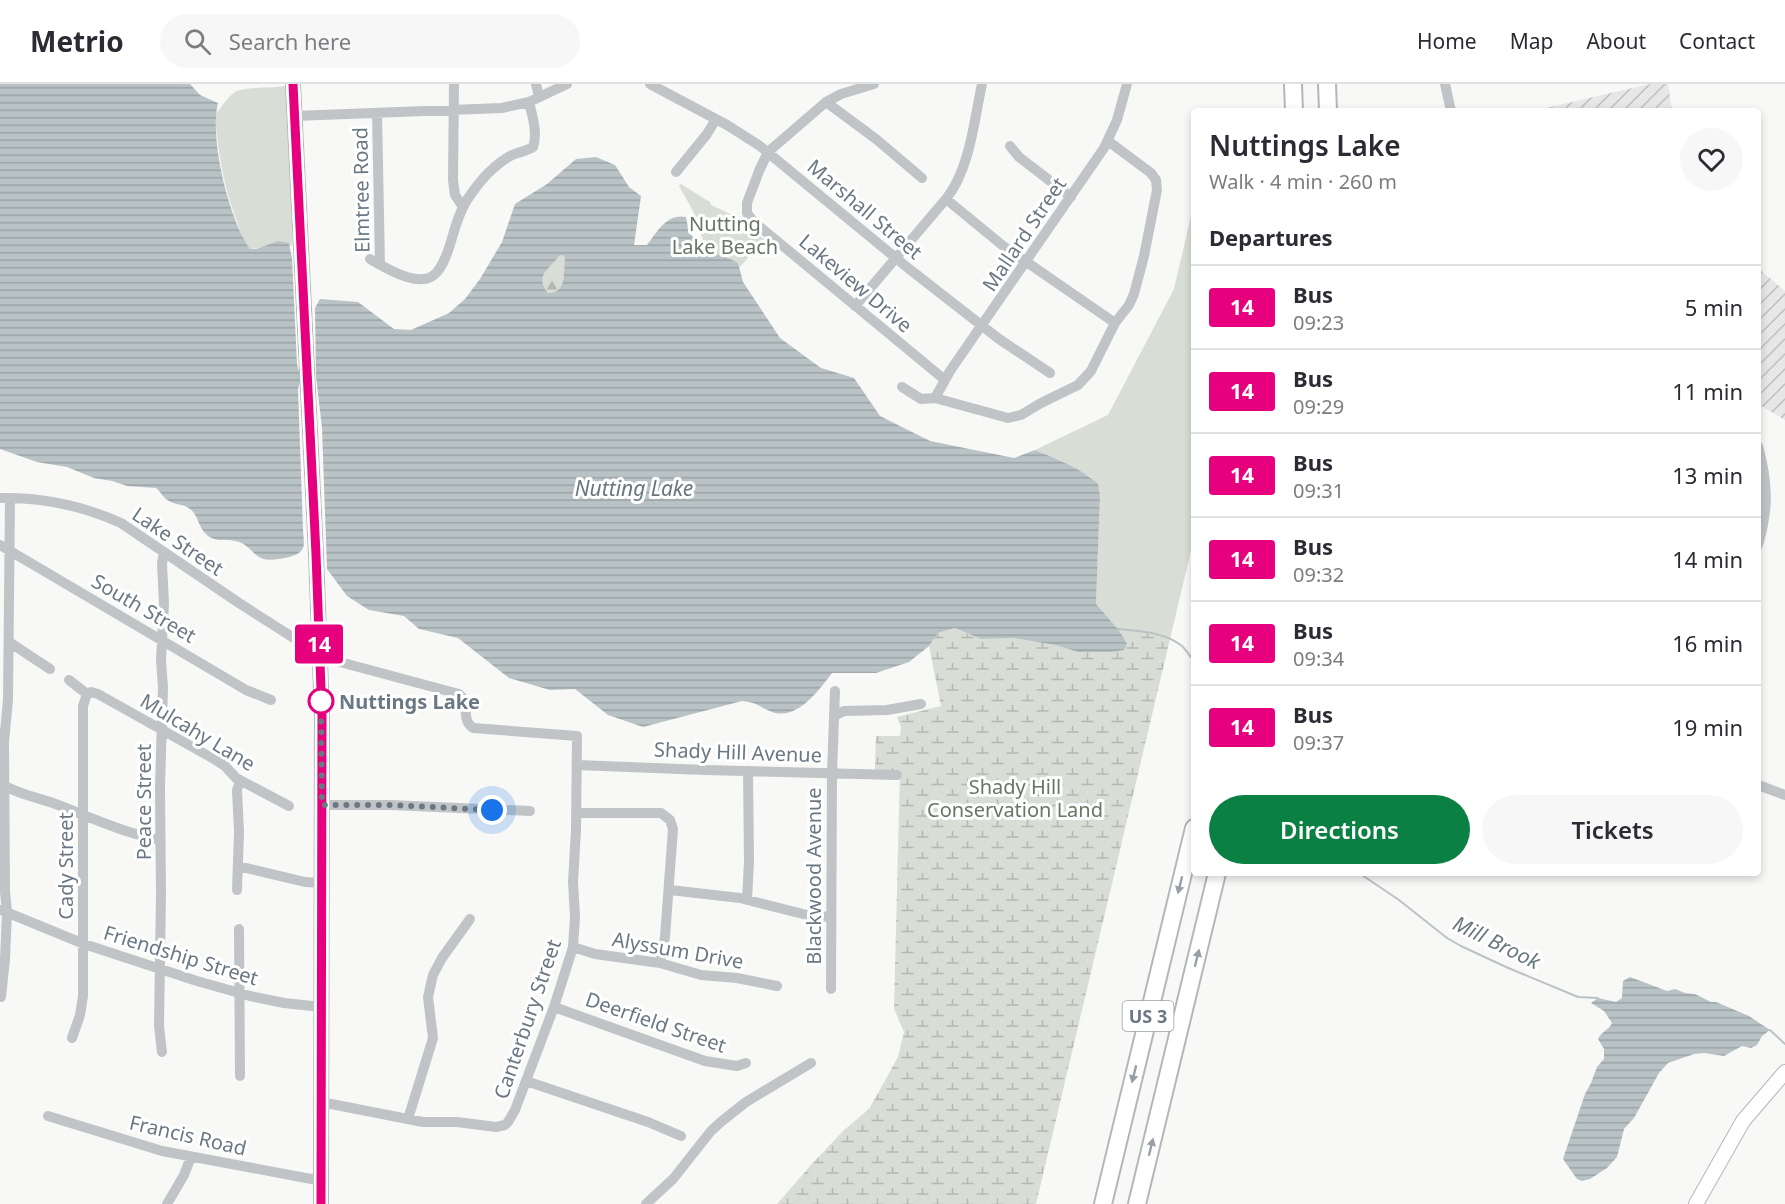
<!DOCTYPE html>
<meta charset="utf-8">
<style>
:root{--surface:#fff;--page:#f7f7f7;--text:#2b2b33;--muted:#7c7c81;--line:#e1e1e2;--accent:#0b8043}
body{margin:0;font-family:"Noto Sans",sans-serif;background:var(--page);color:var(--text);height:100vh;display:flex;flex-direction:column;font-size:22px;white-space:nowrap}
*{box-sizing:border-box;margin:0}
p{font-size:20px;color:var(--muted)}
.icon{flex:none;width:33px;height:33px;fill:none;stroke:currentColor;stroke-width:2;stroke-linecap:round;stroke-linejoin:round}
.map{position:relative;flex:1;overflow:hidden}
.side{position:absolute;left:1191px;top:24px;width:570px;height:768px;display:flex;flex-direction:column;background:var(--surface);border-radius:6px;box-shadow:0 3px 9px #0003}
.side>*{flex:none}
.badge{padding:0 12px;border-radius:4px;font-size:21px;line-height:39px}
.you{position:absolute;width:30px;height:30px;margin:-15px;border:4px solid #fff;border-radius:50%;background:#1a73e8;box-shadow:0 0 0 9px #1a73e833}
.map>.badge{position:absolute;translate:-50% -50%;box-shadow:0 0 0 3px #fff}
h2{padding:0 18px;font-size:22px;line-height:54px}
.round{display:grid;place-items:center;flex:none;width:63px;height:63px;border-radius:32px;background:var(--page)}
.overview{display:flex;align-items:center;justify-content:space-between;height:102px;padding:0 18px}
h1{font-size:28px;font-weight:600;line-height:45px}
.primary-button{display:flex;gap:12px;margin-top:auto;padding:12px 18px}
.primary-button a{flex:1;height:69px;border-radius:36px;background:var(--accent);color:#fff;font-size:24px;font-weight:600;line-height:69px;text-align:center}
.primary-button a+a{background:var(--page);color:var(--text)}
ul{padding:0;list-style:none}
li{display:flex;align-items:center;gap:18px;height:84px;padding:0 18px;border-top:2px solid var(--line)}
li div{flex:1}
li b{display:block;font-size:22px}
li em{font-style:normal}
li .badge{min-width:66px;font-weight:700;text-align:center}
header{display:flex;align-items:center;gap:36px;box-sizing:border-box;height:84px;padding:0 30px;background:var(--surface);border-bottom:2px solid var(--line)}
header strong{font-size:28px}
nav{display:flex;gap:33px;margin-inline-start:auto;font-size:21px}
.search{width:420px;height:54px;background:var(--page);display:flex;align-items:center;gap:15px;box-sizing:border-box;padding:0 21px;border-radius:33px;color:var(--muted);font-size:22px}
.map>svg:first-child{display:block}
</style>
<header>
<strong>Metrio</strong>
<div class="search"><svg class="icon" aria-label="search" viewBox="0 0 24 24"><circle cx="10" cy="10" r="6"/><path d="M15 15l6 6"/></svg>Search here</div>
<nav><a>Home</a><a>Map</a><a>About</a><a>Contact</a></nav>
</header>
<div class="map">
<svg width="1785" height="1120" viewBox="0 0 1785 1120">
<defs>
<pattern id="industrial-furrows" width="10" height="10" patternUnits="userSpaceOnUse" patternTransform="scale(1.5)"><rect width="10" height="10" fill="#e6e7e6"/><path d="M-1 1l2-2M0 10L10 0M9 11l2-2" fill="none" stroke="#bec0c0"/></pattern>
<pattern id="forest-firs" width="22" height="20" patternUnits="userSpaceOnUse" patternTransform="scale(1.5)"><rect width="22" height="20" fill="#d8ddd5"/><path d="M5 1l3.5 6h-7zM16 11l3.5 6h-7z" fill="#b3b8b2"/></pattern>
<pattern id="wetland-marsh" width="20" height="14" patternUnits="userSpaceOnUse" patternTransform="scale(1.5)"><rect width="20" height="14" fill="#d8ddd5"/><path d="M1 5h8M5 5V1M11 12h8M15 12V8" fill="none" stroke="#b3b8b2"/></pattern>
<pattern id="water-rules" width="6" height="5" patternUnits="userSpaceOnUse" patternTransform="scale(1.5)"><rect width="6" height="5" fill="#b9c3c6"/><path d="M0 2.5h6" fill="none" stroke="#9aa3a6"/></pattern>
</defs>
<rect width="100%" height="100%" fill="#f8f8f6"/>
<!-- industrial -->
<path fill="url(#industrial-furrows)" d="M 1650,0 L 1668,0 L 1672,27 L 1533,27 Z
M 1758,184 L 1785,207 L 1785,336 L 1758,320 Z"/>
<!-- forest -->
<path fill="url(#forest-firs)" d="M 562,171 L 565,173 C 563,186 568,209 548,209 C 534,191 549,186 559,172 Z"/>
<!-- wetland -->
<path fill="url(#wetland-marsh)" d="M 955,544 L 981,555 L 1013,554 L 1055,561 L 1078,568 L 1126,560 L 1118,545 L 1145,547 L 1170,555 L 1036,1120 L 777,1120 L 811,1081 L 843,1047 L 869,1025 L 877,1011 L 898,973 L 904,948 L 894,925 L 900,687 L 875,686 L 876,652 L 900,652 L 901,643 L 897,633 L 941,622 L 929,562 L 938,549 Z"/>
<!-- park -->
<path fill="#d8ddd5" d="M 289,1 L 294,130 L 292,162 C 278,152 265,165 250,165 C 243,156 240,146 236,135 C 223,101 218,67 215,31 C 221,24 227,13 235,8 C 245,2 276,5 289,1 Z
M 681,100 L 710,118 L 711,121 L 735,132 L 764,155 L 740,183 L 737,179 L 710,167 L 705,162 L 693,127 L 679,102 Z
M 1194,119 L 1194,454 L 1170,555 L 1145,547 L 1118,545 L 1096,520 L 1100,412 L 1091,393 L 1060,376 L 1035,366 L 1108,331 L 1174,205 Z"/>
<!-- water -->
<path fill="url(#water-rules)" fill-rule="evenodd" d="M 0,0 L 190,0 L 200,11 L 218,19 C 209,54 229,136 250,165 L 256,165 L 278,157 L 289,159 L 292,174 L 297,280 L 301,295 L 298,305 L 303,446 C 303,451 305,459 303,464 C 300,474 269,478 261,474 C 253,470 248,461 239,458 C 229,454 217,459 208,452 C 198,444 199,432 190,425 C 185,420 175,421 169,417 C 164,415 161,408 156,404 L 127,402 L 112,397 L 94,394 L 67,383 L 37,378 L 0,365 Z
M 596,73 L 615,81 L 629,103 L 641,112 L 634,161 L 647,161 C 657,148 667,129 686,133 C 690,151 685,149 704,158 C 707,170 727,172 738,179 L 743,198 L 780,254 L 821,284 L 854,294 L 880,332 L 930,357 L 1014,374 L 1035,366 C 1057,375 1081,384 1098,400 L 1100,412 L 1096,520 L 1118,545 L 1127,560 L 1124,566 L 1111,568 L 1078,568 L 1055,561 L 1013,554 L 981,555 L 955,544 L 938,549 L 929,562 L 909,578 L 876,589 L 832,589 C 819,606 797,637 772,628 C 760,623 756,618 742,617 L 643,643 L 608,631 L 575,605 L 550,606 L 509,594 L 458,554 L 419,545 L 404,532 L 369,526 L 347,512 L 327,485 L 322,344 L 316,292 L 315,224 L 320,215 L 358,218 L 394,245 L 411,246 L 449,229 L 465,215 L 480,195 L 502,158 L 515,120 L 547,100 L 576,75 ZM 562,171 L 565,173 C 563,186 568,209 548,209 C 534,191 549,186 559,172 Z
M 1630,893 L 1667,907 L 1675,905 L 1685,909 L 1695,910 L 1711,918 L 1716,918 L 1749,932 L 1770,946 L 1762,952 L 1757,961 L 1751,964 L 1742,962 L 1724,972 L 1704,969 L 1694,970 L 1668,979 L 1659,989 L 1634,1034 L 1624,1045 L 1617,1073 L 1607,1084 L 1590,1095 L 1582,1097 L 1577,1095 L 1563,1075 L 1585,1010 L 1591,999 L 1597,983 L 1604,975 L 1604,965 L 1598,955 C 1601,948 1609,946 1612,939 L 1604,927 L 1591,919 L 1598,914 L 1616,918 L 1622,914 L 1623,897 Z"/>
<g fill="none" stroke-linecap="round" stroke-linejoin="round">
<!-- stream -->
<path stroke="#b9c3c6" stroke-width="2" d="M 1118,545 C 1139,547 1165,548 1182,562 C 1186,566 1190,572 1194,577
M 1362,791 L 1399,816 L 1447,854 L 1461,862 L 1506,883 L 1578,913 L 1598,914
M 1770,946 L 1785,960"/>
<!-- major casing -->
<g stroke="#b4b8bb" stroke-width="16">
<path id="major" d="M 293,0 L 316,470 L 322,632 L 321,1120
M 1696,1120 L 1743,1037 L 1785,988"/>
</g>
<!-- highway casing -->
<g stroke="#b3b7ba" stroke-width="20">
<path id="highway" d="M 1293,0 L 1294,27
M 1327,0 L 1328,27
M 1103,1120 L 1194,744
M 1137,1120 L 1217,789"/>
</g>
<!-- minor -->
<path stroke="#c0c4c7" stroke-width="10" d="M 454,0 L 453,96 L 455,111 L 463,123
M 536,0 L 539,13
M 650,0 L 727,41 L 760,62 L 908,184 L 999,255 L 1050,289
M 874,0 L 841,10 L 826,18 L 768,68 L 759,87 L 747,119 L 747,129 L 754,138 L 945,296
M 1445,0 L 1451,27
M 826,18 L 876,55 L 922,94
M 377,29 L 380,181
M 295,32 L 502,24 L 529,18 L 567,0
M 1010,62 L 1019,73 L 1071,113
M 676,88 L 707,50 L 716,35
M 946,115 L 1002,161 L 1115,239
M 370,175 C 386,184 422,207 437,188 C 447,176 451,156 456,141 C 459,132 462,124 467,116 C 478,99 493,81 512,71 C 519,68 527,67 533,63 C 538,49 532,31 529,18
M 855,222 L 946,115 C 970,85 974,37 982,0
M 902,303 L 921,315 L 935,314 L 1008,334 L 1021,331 L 1041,319 L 1078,301 L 1091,287 L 1115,239 L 1129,221 L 1134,210 L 1144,172 L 1157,106 L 1156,96 L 1151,89 L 1108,57
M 935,314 L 950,287 L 1104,64 L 1117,36 L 1127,0
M 1758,362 C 1768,399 1769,424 1758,461
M 0,414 C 41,413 83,422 121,439 L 239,519 L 325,574 L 459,610 C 471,621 460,635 473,644 L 577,652 L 576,746 L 573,798 L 575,833 L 573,863 L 554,923 L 532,981 L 515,1026 L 508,1038 L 505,1041 L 496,1043 L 457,1038 L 423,1038 L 321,1018
M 0,461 L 246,606 L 271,616
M 9,558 L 50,585
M 69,596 L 87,610
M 87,610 L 91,608 L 98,610 L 214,675 L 225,682 L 236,694 L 289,722
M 834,632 L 844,627 L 887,626 L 921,620
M 577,681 L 705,686 L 897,691
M 0,699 C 17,710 35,713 53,719 C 88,732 123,749 160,756
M 1758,701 L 1785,711
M 322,721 L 391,721 L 530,727
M 576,729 L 661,729 L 670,736 L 673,745 L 665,853 L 660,879
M 238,782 L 305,798 L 322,799
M 237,806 L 239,748 L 237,706 L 240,697
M 670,806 L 740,814 L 807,831 L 830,833
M 747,816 L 749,777 L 748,687
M 1,826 L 84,860 L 197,897 L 250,912 L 284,919 L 321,923
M 239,845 L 240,992
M 573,863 L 595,870 L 660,879 L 701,891 L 737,894 L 777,902
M 831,905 L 832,690 L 835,607
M 1,913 L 5,875 L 7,828 L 5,808 L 4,658 L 8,616 L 10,414
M 554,923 L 705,977 L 737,982 L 746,979
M 72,954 L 80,931 L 83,912 L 83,622 L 87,610
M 162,968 L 159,942 L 161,810 L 160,704 L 163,604 L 161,576 L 164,520 L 162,479 L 164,468
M 526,997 L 648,1038 L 681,1052
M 48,1032 L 162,1067 L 322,1097
M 408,1035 L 433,954 L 428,913 L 433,891 L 442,874 L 470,835
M 167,1120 L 184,1091 L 191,1073
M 646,1120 L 673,1095 L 711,1047 L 722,1037 L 746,1018 L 811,979"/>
<!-- major -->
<use href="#major" stroke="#fff" stroke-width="14"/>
<!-- highway -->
<use href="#highway" stroke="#fff" stroke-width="16"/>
</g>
<!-- one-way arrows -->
<defs><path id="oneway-solid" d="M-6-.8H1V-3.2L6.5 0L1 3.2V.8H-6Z" transform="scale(1.5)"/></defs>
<g fill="#97a0a9">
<use href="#oneway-solid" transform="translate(1180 801) rotate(104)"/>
<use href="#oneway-solid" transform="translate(1197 874) rotate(-76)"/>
<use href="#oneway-solid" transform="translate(1134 990) rotate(104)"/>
<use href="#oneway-solid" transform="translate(1151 1063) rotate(-76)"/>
</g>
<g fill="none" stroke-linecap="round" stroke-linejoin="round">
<!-- line casing -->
<g stroke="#fff" stroke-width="14">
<path id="line" d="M 293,0 L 316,470 L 322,632 L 321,1120"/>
</g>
<!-- line -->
<use href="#line" stroke="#e6007e" stroke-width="9"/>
<!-- walk -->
<path stroke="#6a7884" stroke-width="6" stroke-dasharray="0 10.8" d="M 321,617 L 321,611 L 322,721 L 391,721 L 492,726"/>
</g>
<!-- markers -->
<circle fill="#fff" stroke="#e6007e" stroke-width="3" cx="321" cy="617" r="12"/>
<g text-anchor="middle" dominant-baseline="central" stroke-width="6" stroke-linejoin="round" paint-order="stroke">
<!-- shield labels -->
<rect fill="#fff" stroke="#97a0a9" stroke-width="1.5" x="1122.5" y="917" width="51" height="30" rx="4.5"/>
<g font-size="18" font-weight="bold" fill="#6a7884">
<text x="1148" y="932">US 3</text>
</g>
<!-- street labels -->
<g font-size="20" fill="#6a7884" stroke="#fff">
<text transform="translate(361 106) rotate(-91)">Elmtree Road</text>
<text transform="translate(865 125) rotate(40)">Marshall Street</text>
<text transform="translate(1024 150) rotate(-56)">Mallard Street</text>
<text transform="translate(856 199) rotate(40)">Lakeview Drive</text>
<text transform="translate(178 457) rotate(34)">Lake Street</text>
<text transform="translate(144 524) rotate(30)">South Street</text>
<text transform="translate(198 648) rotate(31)">Mulcahy Lane</text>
<text transform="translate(738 668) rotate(2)">Shady Hill Avenue</text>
<text transform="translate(143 718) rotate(-90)">Peace Street</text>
<text transform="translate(65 782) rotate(-90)">Cady Street</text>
<text transform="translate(813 792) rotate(-90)">Blackwood Avenue</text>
<text transform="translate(678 866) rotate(10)">Alyssum Drive</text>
<text transform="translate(181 871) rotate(17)">Friendship Street</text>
<text transform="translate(527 935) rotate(-71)">Canterbury Street</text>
<text transform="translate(656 938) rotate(19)">Deerfield Street</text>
<text transform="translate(188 1051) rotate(13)">Francis Road</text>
</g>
<!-- park labels -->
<g font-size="20" fill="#677665" stroke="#fff">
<text x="725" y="139">Nutting<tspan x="725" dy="23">Lake Beach</tspan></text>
<text x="1015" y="702">Shady Hill<tspan x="1015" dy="23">Conservation Land</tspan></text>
</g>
<!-- stop labels -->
<g font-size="20" font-weight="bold" fill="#6a7884" stroke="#fff" text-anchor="start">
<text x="339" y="617">Nuttings Lake</text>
</g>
<!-- water labels -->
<g font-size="21" font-style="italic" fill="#67787f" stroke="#fff">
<text x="634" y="404">Nutting Lake</text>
<text transform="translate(1497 858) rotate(26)">Mill Brook</text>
</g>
</g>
</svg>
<div class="you" style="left:492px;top:726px"></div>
<b class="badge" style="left:319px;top:560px;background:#e6007e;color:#fff">14</b>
<section class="side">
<div class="overview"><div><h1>Nuttings Lake</h1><p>Walk · 4 min · 260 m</p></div><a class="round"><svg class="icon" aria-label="heart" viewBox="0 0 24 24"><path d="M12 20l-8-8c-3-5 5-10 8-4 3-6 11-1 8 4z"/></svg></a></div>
<h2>Departures</h2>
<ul>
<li><span class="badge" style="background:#e6007e;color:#fff">14</span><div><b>Bus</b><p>09:23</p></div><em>5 min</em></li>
<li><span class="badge" style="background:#e6007e;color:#fff">14</span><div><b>Bus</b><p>09:29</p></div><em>11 min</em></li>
<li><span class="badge" style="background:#e6007e;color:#fff">14</span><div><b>Bus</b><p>09:31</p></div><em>13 min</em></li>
<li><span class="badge" style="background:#e6007e;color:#fff">14</span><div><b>Bus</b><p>09:32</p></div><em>14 min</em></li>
<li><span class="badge" style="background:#e6007e;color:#fff">14</span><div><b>Bus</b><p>09:34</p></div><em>16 min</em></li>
<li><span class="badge" style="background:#e6007e;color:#fff">14</span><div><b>Bus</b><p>09:37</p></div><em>19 min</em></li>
</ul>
<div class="primary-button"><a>Directions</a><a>Tickets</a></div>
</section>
</div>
